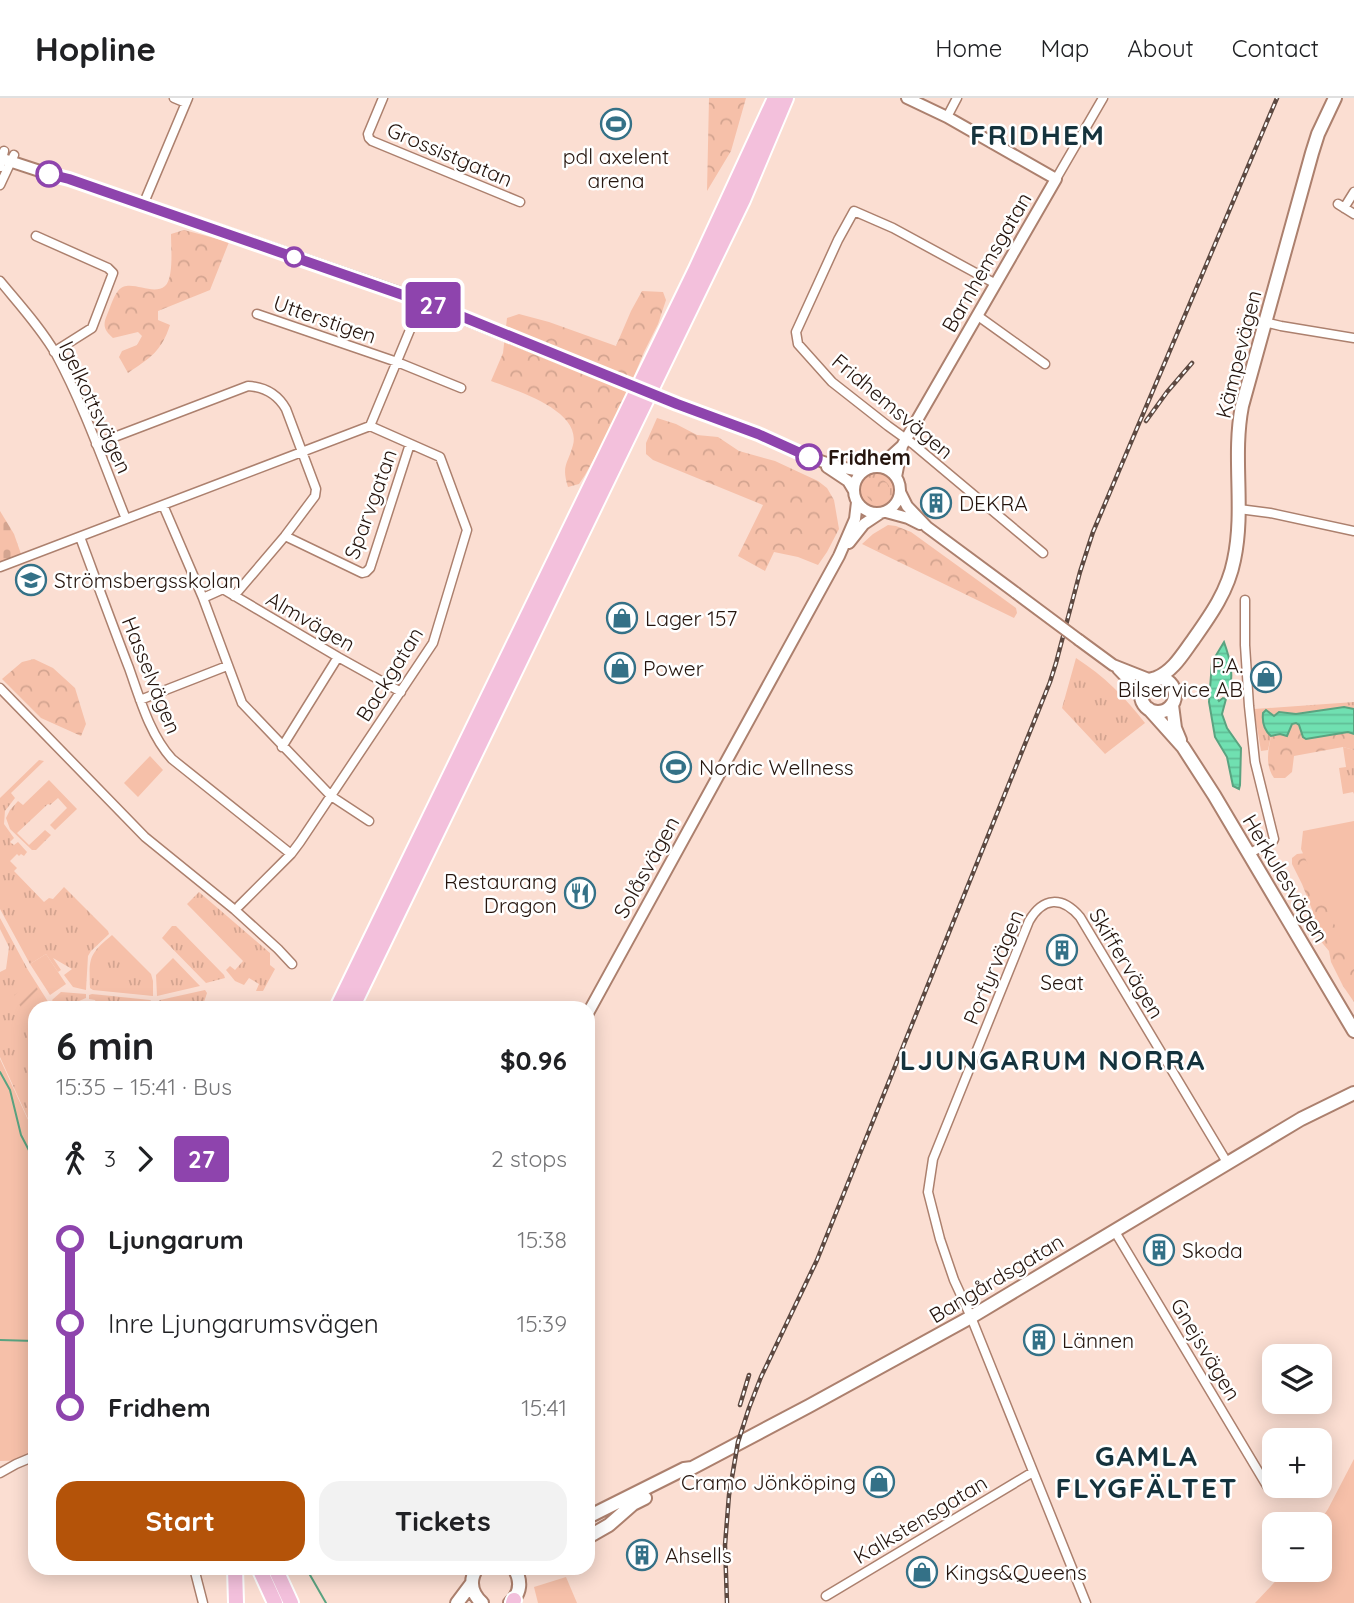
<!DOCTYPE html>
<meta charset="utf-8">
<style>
:root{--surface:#fff;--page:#f2f2f2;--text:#202124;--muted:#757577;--line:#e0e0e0;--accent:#b45309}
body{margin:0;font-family:Quicksand,sans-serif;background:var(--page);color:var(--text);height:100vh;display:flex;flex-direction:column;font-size:26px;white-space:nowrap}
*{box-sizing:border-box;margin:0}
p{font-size:23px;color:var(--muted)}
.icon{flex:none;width:38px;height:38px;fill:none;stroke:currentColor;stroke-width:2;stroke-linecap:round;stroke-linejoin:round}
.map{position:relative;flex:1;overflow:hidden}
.sheet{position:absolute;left:28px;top:903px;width:567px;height:574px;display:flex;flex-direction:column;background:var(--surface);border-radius:21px;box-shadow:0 4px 18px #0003}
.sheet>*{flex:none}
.badge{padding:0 14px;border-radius:5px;font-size:24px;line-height:46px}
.controls{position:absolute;left:1262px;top:1246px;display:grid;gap:14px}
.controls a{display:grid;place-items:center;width:70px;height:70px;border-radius:14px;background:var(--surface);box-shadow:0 4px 18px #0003;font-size:35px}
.map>.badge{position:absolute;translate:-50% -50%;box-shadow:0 0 0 4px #fff}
.legs{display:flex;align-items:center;gap:10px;height:77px;padding:0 28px;font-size:23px}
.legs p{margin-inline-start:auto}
.summary{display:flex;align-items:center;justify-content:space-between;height:119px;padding:0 28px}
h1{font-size:38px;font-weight:700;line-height:52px}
.button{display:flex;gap:14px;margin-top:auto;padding:14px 28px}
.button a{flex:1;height:80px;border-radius:21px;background:var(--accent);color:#fff;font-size:28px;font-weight:700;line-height:80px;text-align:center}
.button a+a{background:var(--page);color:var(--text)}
ul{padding:0 28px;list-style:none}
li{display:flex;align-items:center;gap:24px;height:84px;font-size:26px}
li i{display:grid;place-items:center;width:10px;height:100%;margin:0 9px;background:currentColor}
li i::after{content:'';width:18px;height:18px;margin:-9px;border:5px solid;border-radius:50%;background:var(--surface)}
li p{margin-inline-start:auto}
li:first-child i{background:linear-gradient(#0000 50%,currentColor 0)}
li:last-child i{background:linear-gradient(currentColor 50%,#0000 0)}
header{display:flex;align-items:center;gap:42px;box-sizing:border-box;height:98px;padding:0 35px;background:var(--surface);border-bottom:2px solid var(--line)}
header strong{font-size:33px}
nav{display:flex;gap:38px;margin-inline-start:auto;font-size:24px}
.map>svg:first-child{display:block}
</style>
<header>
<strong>Hopline</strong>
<nav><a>Home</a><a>Map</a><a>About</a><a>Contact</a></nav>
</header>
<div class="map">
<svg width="1354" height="1505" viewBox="0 0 1354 1505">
<defs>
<pattern id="grass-tufts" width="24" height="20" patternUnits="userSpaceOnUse" patternTransform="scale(1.75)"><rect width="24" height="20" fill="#f6c0a9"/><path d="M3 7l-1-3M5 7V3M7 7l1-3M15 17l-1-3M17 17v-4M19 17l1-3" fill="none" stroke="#d3a490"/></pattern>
<pattern id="forest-crowns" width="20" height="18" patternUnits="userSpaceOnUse" patternTransform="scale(1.75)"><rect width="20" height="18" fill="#f6c0a9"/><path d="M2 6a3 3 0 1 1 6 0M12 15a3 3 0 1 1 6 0" fill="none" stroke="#d3a490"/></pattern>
<pattern id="cemetery-stones" width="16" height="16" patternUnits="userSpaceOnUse" patternTransform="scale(1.75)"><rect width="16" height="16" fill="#f6c0a9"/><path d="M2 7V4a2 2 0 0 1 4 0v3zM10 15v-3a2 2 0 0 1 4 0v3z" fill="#d3a490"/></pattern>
<pattern id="garden-furrows" width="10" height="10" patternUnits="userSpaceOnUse" patternTransform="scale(1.75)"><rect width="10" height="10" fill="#f6c0a9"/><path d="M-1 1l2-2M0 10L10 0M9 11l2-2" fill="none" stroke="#d3a490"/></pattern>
<pattern id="water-rules" width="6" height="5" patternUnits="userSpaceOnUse" patternTransform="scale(1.75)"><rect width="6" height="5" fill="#70e0b1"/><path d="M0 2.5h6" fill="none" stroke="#61bf97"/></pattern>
</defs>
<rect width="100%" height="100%" fill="#fbded2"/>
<!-- grass -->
<path fill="url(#grass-tufts)" d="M 875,373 C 916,373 891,430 865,407 C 851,395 860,378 875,373 Z
M 1076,560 C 1104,578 1125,599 1145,625 L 1105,656 L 1062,610 Z
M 1354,604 L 1354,611 C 1326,606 1299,620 1271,617 L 1266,633 L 1271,638 L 1268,652 L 1261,653 L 1254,611 Z
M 1343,649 L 1354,652 L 1354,696 L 1353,694 L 1343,696 L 1339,670 L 1346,669 Z
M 39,662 L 44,663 L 11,695 L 15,700 L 5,713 L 4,726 L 14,740 L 10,744 L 14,747 L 18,744 L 27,754 L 24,758 L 21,756 L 19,758 L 17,756 L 10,763 L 17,770 L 14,773 L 44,804 L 49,800 L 53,801 L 64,789 L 108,833 L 109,836 L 91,853 L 88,858 L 86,892 L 73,889 L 64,877 L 72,871 L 53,860 L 61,872 L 58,874 L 46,856 L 30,866 L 0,811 L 0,700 Z
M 49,682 L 77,711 L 55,732 L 50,727 L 67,710 L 58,700 L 50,707 L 48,706 L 17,735 L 29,747 L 45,732 L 51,737 L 36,752 L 32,752 L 10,731 L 6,720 L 10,712 L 18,703 L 23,707 Z
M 199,794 L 270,855 L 270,867 L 275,871 L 263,893 L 256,893 L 259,886 L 249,880 L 244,887 L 235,883 L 226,872 L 230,868 L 235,872 L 243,863 L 187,806 Z
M 0,820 L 28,872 L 52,910 L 35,910 L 35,1036 L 0,959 L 0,874 L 6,871 L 9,849 L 0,831 Z
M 172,828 L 176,828 L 224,877 L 225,880 L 206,885 L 162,840 Z
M 112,837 L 151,876 L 153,883 L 153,898 L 93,892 L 90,890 C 89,860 88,857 112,837 Z
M 173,860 L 200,888 L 157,898 L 156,877 Z
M 205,892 L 207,895 L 202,910 L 153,910 L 156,905 L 160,902 Z
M 61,894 L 86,896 L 86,900 L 79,903 L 78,910 L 57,910 L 52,902 Z
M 92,896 L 150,902 L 152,904 L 149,910 L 98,910 L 95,902 L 89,901 L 89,897 Z"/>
<!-- forest -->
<path fill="url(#forest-crowns)" d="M 709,0 L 746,0 L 731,53 L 707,93 Z
M 184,132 L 229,144 L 210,192 L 158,213 L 158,222 L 170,227 C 161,254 151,259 128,275 L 119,259 L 122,253 L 137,247 L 142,238 L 138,234 L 113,240 C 105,233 102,228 107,217 C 110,210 113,199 118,193 C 129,179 152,199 165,188 C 174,180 171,148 171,136 Z
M 642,193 L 663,194 L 666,202 L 658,226 L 644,254 L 617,319 L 585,377 L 579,386 L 568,389 C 561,367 568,366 573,347 C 582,312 515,292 491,283 L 503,255 L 507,220 L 519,216 L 549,224 L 616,248 L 631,213 Z
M 657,320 L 676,326 L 697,337 L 718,339 L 739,353 L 775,363 L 818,383 L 827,390 L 834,402 L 839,431 L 827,454 L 818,467 L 798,459 L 774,454 L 765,473 L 738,458 L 763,407 L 653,362 L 646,356 L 646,345 Z
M866 393a12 12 0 1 1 24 0a12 12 0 1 1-24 0Z
M 888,427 L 896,428 L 911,434 L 1016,510 L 1017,515 L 1014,520 L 862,446 L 873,436 Z
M 34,561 L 53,570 L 75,590 L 86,626 L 81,638 L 41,620 L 2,581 L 22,564 Z
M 1296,625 L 1299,627 L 1306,641 L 1349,634 L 1354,636 L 1354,652 L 1343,649 L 1294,658 L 1292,674 L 1285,680 L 1274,680 C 1265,667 1268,653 1271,638 C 1281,638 1287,634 1292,626 Z
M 1306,755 L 1354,826 L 1354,904 L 1343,888 L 1331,864 L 1329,853 L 1319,841 L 1313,814 L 1302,786 L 1292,766 L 1292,760 L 1297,756 Z"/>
<!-- cemetery -->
<path fill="url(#cemetery-stones)" d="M 0,413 L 14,436 L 21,456 L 0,465 Z"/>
<!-- park -->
<path fill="#f6c0a9" d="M 150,658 L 163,672 L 138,699 L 124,685 Z
M 1354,723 L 1354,862 L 1351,864 L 1301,751 L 1303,733 Z
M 46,856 L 66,886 L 50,897 L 30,866 Z
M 0,961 L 35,1037 L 35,1362 L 0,1363 Z
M 1354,1361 L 1354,1505 L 1255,1505 L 1286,1472 L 1320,1472 L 1320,1426 L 1318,1426 L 1328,1411 Z
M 566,1479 L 577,1505 L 538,1505 L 534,1489 Z"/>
<!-- garden -->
<path fill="url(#garden-furrows)" d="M 34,885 L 43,900 L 23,913 L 14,897 Z"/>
<!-- water -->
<path fill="url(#water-rules)" stroke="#5aa380" stroke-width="2" d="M 1224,544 C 1229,558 1236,580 1227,595 L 1224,594 L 1221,590 L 1219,589 L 1217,600 L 1219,603 L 1223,600 L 1226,601 L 1222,616 L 1227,630 L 1241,650 L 1240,687 L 1239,691 L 1233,688 L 1227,659 L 1215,639 L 1209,604 L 1212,564 Z
M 1344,609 L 1354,611 L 1354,636 L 1348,634 L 1306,641 L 1303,639 L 1299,627 L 1296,625 L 1292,626 L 1287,638 L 1280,636 L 1271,638 C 1264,632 1262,624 1263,615 L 1266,612 L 1274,618 L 1279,614 L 1296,616 Z"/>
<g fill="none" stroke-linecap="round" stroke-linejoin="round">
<!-- stream -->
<path stroke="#5aa380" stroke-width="2" d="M 0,974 L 10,992 L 21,1037 L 35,1064
M 0,1242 L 35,1243
M 306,1470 L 326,1505"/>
<!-- minor casing -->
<g stroke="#ac806e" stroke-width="11">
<path id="minor" d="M 174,0 L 186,5
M 383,0 L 368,36 L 369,40 L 372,43 L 520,104
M 947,19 L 957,0
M 0,69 L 4,53
M 1056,81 L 1103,0
M 0,87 L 14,57
M 1338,106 L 1354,116
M 143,107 L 188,0
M 1344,110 L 1354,94
M 36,138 L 108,170 L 113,175 L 92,230 L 54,254
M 0,183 C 19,206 41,230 56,256 C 84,308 104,366 126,421
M 996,186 L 893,130 L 854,113 L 838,142 L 796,234 L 798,246 L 832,284 L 888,328 L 913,346 L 1043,455
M 257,216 L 397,264 L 461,290
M 978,218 L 1045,266
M 1264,224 L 1281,228 L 1354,240
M 96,346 L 248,288 C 265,289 278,297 286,311 L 316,391 L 315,398 L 285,438 L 234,498
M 163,407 L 203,500 L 242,605 L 331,698 L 369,723
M 1239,411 L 1270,415 L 1354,433
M 285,438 L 362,475 L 366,474 L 370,470 L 410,346
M 80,439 C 96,482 112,526 129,570 C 140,601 150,637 172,661 L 291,756
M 0,469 L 370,328 L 422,203
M 203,500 L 223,491 L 338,559 L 401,594
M 1245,502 L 1245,547 L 1249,608 L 1255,664 L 1274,741 L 1273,743 L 1248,756
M 0,590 L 145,739 L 235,812 L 278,851 L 292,866
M 140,602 L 227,568
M 282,649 L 338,559
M 239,808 L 291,756 L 300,744 L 433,545 L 467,432 L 440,359 L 370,328
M 1114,1132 L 1267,1388
M 0,1375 L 16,1366 L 35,1358
M 194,1470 L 203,1505
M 826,1498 L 1033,1374
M 1086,1505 L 971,1219 L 954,1182 L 940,1141 L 928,1094 L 933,1061 L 1029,823 C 1043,799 1062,798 1080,819 L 1228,1066"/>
</g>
<!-- tertiary casing -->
<g stroke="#ac806e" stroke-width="14">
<path id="tertiary" d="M 0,60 L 55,78 L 69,81 L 406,197 L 618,282
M 677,306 C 704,317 732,326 760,337 C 794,351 826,370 864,373
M854 392a23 23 0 1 1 46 0a23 23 0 1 1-46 0Z
M 827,369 L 848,383 L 854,393
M 879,369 L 902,348 L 1056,81 L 947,19 L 907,0
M 896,379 L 902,348
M 900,394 L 907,408 L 927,429 L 1016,495
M 886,414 L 908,420 L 920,426
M 849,445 L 864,426 L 879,416
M 1079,542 L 1113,567 L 1151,582
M 1118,571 L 1142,596
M 588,915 L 839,458 L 855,421 L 857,404"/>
</g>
<!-- secondary casing -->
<g stroke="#ac806e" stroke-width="16">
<path id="secondary" d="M 1156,580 C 1173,573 1182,557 1193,542 C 1210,518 1228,493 1234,462 C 1245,411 1232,359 1242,308 L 1312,55 L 1318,36 L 1335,0
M1141 597a17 17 0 1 1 34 0a17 17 0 1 1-34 0Z
M 1172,607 L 1175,630 L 1180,642
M 1149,611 L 1183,649 L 1214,697 L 1354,933
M 588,1419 L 684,1371 L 692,1370 L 809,1308 L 971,1219 L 1301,1021 L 1354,995
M 588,1439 L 609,1427 L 633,1406 L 645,1400
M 477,1470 C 469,1482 471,1495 482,1505
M 457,1505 L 472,1485
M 510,1505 C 521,1495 522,1483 514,1470"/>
</g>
<!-- motorway casing -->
<g stroke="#fff" stroke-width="18">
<path id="motorway" d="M 337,910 L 696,171 L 775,0
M 352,910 L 743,102 L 786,0
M 235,1470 L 236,1505
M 259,1470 L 275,1505
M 275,1470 L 291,1505
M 513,1505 L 514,1502"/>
</g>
<!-- minor -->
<use href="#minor" stroke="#fff" stroke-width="8"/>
<!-- tertiary -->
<use href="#tertiary" stroke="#fff" stroke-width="10"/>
<!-- secondary -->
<use href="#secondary" stroke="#fff" stroke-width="12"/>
<!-- motorway -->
<use href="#motorway" stroke="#f3c0dc" stroke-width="14"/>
<!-- rail casing -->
<g stroke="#5d4941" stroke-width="4.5">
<path id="rail" d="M 1146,323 L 1167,294 L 1192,265
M 740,1307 L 749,1277
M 727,1505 L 725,1447 L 729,1397 L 738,1344 L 749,1310 L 761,1279 L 817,1162 L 1050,584 L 1056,565 L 1080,474 L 1093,434 L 1277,0"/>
</g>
<!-- rail -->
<use href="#rail" stroke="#fff" stroke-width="2" stroke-dasharray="5" stroke-linecap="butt"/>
<!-- tertiary-bridge casing -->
<g stroke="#ac806e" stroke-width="14" stroke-linecap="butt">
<path id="tertiary-bridge" d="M 618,282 L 677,306
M 1016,495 L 1079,542"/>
</g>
<!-- tertiary-bridge -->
<use href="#tertiary-bridge" stroke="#fff" stroke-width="10"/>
</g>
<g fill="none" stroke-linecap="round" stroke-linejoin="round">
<!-- line-1 casing -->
<g stroke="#fff" stroke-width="16">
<path id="line-1" d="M 49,76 L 69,81 L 446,212 L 677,306 L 758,336 L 809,359"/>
</g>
<!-- line-1 -->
<use href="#line-1" stroke="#8e44ad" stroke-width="10"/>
</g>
<!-- icons -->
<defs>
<g id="stadium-ring" transform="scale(1.575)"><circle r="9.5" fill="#fff" stroke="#347187" stroke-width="1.5"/><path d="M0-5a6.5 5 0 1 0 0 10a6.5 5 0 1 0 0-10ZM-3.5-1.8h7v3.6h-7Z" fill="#347187"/></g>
<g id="building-ring" transform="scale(1.575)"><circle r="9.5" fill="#fff" stroke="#347187" stroke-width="1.5"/><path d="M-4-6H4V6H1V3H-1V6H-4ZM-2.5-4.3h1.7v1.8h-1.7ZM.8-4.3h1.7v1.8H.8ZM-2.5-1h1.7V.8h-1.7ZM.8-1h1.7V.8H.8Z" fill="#347187"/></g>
<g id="school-ring" transform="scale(1.575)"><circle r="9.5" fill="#fff" stroke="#347187" stroke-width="1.5"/><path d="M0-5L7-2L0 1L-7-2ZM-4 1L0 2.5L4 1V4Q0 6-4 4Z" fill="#347187"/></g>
<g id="shop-ring" transform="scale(1.575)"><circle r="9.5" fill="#fff" stroke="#347187" stroke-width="1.5"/><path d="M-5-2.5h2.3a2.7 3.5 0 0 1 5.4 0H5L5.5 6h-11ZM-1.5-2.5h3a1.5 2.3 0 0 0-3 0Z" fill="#347187"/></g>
<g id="restaurant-ring" transform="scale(1.575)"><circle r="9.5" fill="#fff" stroke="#347187" stroke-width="1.5"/><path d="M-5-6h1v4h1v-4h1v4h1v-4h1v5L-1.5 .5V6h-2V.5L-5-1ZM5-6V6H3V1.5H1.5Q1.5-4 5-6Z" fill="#347187"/></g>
</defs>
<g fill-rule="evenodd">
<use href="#stadium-ring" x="616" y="26"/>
<use href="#building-ring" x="936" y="405"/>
<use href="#school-ring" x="31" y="482"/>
<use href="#shop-ring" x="622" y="520"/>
<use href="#shop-ring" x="620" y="570"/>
<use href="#shop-ring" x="1266" y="579"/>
<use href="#stadium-ring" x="676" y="669"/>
<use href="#restaurant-ring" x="580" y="795"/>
<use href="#building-ring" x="1062" y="852"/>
<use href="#building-ring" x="1159" y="1152"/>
<use href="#building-ring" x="1039" y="1242"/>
<use href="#shop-ring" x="879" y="1384"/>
<use href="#building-ring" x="642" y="1457"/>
<use href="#shop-ring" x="922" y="1474"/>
</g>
<!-- markers -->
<g fill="#fff" stroke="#8e44ad" stroke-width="3.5">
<circle cx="49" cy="76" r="12"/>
<circle cx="294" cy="159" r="9"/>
<circle cx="809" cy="359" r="12"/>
</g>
<g text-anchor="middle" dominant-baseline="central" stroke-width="5" stroke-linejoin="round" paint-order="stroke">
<!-- street labels -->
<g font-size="21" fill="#25150e" stroke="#fff">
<text transform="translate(450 56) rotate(23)">Grossistgatan</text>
<text transform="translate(986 164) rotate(-60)">Barnhemsgatan</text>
<text transform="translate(325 221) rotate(19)">Utterstigen</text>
<text transform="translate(1238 256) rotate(-76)">Kämpevägen</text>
<text transform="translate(893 308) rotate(40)">Fridhemsvägen</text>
<text transform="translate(96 309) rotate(65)">Igelkottsvägen</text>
<text transform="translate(370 406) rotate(-70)">Sparvgatan</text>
<text transform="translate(311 523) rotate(30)">Almvägen</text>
<text transform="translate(389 576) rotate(-58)">Backgatan</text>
<text transform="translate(152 577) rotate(68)">Hasselvägen</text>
<text transform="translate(646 769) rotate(-61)">Solåsvägen</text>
<text transform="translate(1286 780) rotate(59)">Herkulesvägen</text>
<text transform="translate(1127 865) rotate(59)">Skiffervägen</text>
<text transform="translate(993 869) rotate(-67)">Porfyrvägen</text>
<text transform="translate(996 1180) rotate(-31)">Bangårdsgatan</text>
<text transform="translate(1206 1251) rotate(59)">Gnejsvägen</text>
<text transform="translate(920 1421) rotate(-31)">Kalkstensgatan</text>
</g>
<!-- poi labels -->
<g font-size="21" fill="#25150e" stroke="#fff" text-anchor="start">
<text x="616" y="58" text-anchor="middle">pdl axelent<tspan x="616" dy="24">arena</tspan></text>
<text x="959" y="405">DEKRA</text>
<text x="54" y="482">Strömsbergsskolan</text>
<text x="645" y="520">Lager 157</text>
<text x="1243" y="567" text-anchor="end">P.A.<tspan x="1243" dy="24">Bilservice AB</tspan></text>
<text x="643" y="570">Power</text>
<text x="699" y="669">Nordic Wellness</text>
<text x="557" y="783" text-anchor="end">Restaurang<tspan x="557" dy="24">Dragon</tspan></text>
<text x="1062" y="884" text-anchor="middle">Seat</text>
<text x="1182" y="1152">Skoda</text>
<text x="1062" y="1242">Lännen</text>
<text x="856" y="1384" text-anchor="end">Cramo Jönköping</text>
<text x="665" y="1457">Ahsells</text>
<text x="945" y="1474">Kings&amp;Queens</text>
</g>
<!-- stop labels -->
<g font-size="21" font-weight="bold" fill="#25150e" stroke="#fff" text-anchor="start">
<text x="828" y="359">Fridhem</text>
</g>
<!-- district labels -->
<g font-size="28" font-weight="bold" letter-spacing="2" fill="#15333d" stroke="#fff">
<text x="1038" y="36">FRIDHEM</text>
<text x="1053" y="961">LJUNGARUM NORRA</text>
<text x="1147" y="1357">GAMLA<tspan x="1147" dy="32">FLYGFÄLTET</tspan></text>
</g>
</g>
</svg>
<div class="controls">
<a><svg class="icon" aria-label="layers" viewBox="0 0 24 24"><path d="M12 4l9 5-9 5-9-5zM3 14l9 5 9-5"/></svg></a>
<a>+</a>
<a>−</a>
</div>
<b class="badge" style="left:433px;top:207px;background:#8e44ad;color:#fff">27</b>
<section class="sheet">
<div class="summary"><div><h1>6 min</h1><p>15:35 – 15:41 · Bus</p></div><b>$0.96</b></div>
<div class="legs"><svg class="icon" aria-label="walk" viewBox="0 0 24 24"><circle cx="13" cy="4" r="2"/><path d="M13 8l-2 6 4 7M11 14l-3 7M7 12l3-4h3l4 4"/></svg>3<svg class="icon" aria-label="forward" viewBox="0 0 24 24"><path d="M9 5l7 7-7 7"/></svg><b class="badge" style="background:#8e44ad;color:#fff">27</b><p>2 stops</p></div>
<ul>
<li><i style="color:#8e44ad"></i><b>Ljungarum</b><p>15:38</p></li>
<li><i style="color:#8e44ad"></i><span>Inre Ljungarumsvägen</span><p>15:39</p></li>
<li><i style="color:#8e44ad"></i><b>Fridhem</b><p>15:41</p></li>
</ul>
<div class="button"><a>Start</a><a>Tickets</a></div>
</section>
</div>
